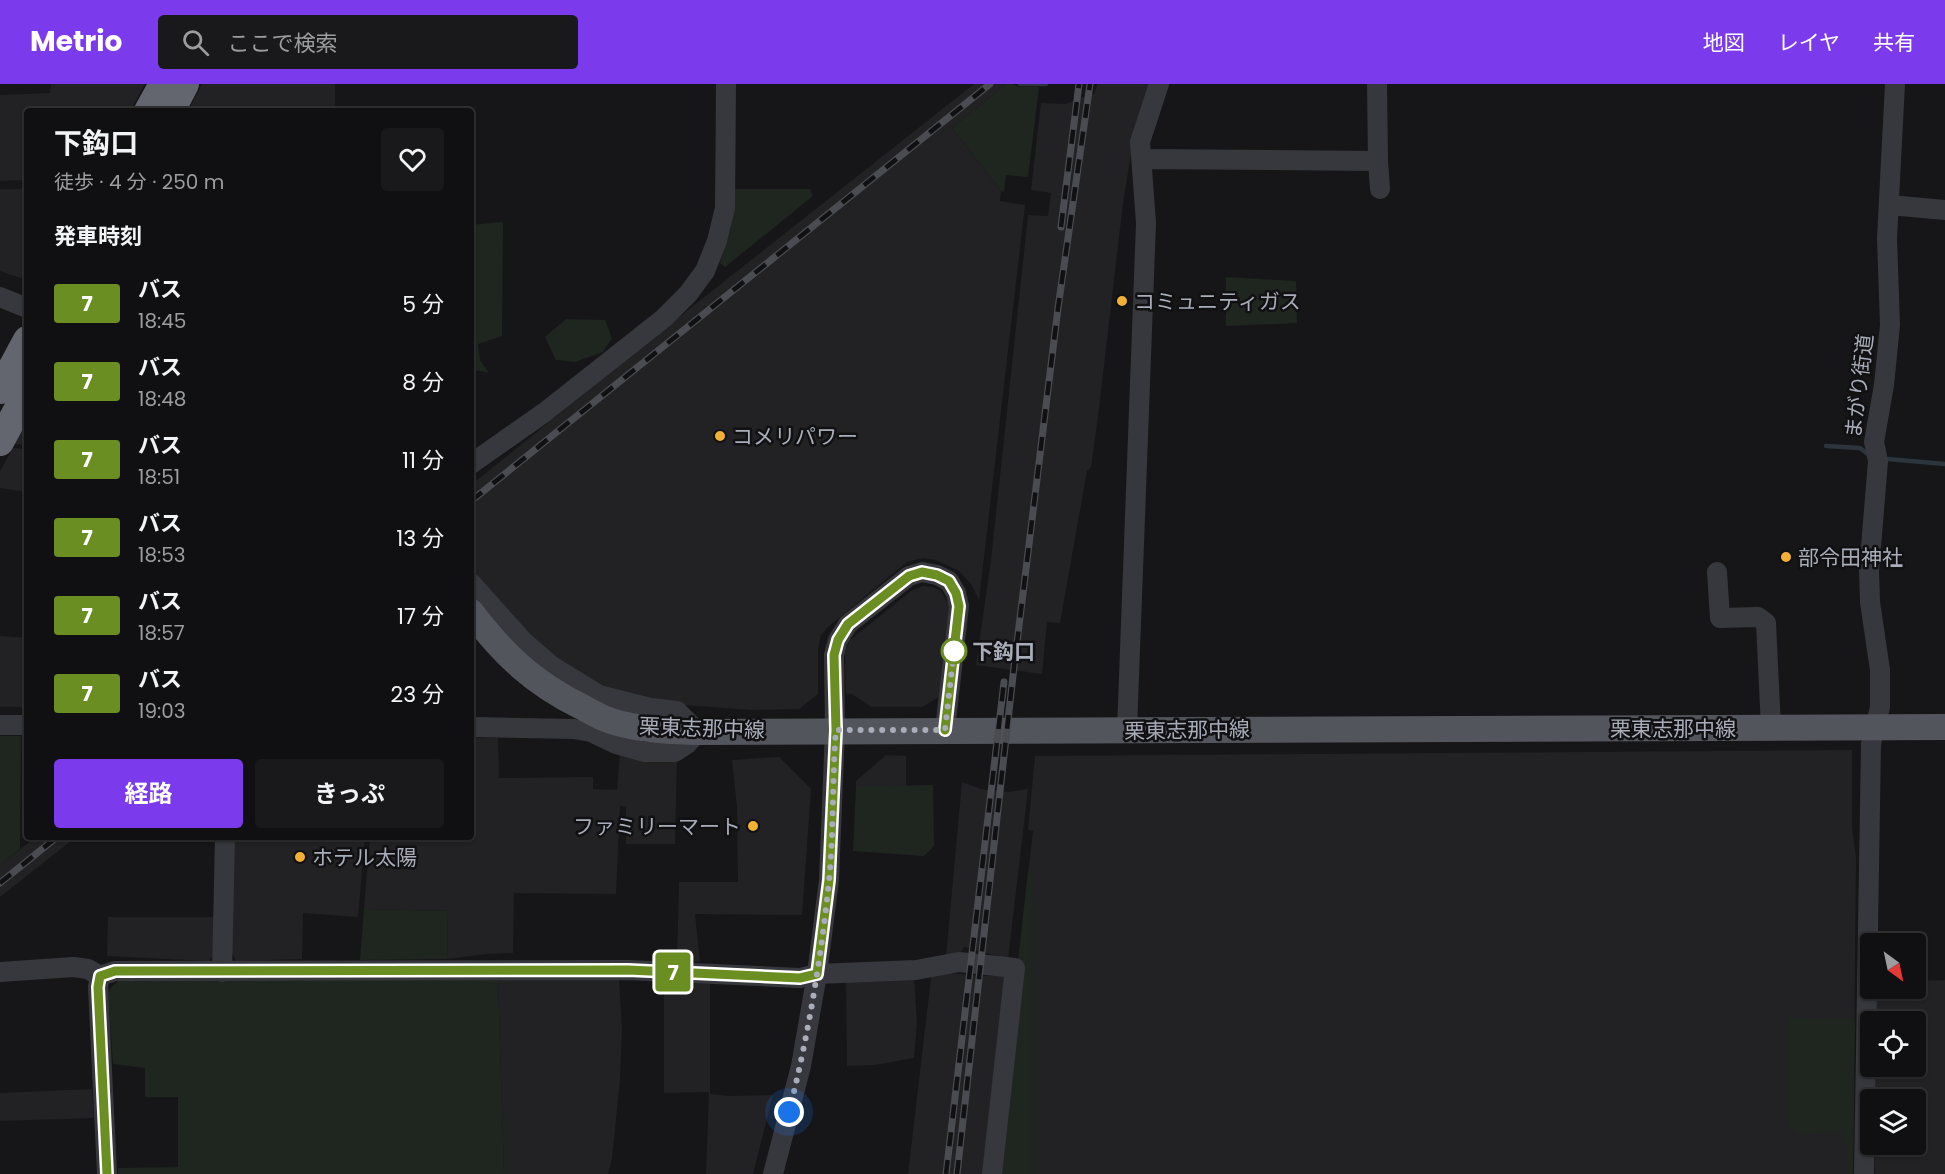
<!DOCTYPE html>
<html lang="ja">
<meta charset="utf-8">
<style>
:root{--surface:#101012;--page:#19191b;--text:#f1f3f6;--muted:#9c9d9f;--line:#303032;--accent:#7c3aed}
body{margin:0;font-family:Poppins,"Noto Sans JP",sans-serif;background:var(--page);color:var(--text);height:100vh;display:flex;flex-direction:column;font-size:22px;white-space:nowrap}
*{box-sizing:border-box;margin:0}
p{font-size:20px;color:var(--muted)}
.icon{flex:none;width:33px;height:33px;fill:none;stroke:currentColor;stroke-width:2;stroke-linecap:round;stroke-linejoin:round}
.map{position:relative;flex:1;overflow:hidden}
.details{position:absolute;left:24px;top:24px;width:450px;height:732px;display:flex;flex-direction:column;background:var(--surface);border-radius:6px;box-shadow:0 2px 4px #0004,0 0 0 2px var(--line)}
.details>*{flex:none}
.badge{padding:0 12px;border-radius:4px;font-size:21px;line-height:39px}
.needle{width:39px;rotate:147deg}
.controls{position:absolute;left:1860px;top:849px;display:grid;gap:12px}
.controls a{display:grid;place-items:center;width:66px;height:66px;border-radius:6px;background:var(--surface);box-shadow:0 2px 4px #0004,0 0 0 2px var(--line);font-size:30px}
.you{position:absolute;width:30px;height:30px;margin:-15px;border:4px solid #fff;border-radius:50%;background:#1a73e8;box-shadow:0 0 0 9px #1a73e833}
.map>.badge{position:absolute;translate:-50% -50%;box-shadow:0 0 0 3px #fff}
h2{padding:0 30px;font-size:22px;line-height:54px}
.round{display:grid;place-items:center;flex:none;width:63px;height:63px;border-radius:6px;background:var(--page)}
.summary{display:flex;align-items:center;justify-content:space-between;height:102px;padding:0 30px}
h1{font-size:28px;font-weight:700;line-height:45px}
.button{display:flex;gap:12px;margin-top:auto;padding:12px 30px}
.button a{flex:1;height:69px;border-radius:6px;background:var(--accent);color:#fff;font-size:24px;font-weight:700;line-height:69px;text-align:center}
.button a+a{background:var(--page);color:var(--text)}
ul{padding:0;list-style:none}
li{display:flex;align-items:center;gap:18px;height:78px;padding:0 30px}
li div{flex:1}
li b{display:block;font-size:22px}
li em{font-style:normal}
li .badge{min-width:66px;font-weight:700;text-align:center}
header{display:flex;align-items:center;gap:36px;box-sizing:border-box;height:84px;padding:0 30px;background:var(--accent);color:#fff}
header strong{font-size:28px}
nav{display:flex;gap:33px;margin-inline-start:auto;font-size:21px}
.search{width:420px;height:54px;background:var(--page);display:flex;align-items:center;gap:15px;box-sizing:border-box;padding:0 21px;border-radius:6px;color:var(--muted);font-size:22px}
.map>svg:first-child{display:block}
</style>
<header>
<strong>Metrio</strong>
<div class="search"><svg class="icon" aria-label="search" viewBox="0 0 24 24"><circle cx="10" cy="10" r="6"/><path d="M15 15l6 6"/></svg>ここで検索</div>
<nav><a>地図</a><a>レイヤ</a><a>共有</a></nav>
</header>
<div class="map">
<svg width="1945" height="1090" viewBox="0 0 1945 1090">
<rect width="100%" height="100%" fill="#161618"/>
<!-- built -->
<path fill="#222225" d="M 51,0 L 145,0 L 130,27 L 27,27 L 27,96 L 0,97 L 0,11 L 50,9 Z
M 202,0 L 335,0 L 335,27 L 188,27 Z
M 974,0 L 1006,0 L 952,44 L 1001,107 L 1000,117 L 1025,121 L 979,516 L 971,500 L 959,487 L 936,476 L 923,474 L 907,478 L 828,543 L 821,551 L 818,565 L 818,610 L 799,625 L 752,626 L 669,620 L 607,605 L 555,576 L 493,514 L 471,487 L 471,401 L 688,226 Z
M 1097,0 L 1152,0 L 1131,70 L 1123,119 L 1098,333 L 1091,383 L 1087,387 L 1060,539 L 1047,538 L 1042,590 L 976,581 L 991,476 L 1028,131 L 1048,132 L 1051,109 L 1031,106 L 1041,19 L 1065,20 L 1095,9 Z
M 0,105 L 27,105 L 27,193 L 20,194 L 0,187 Z
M 27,335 L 27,361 L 14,360 Z
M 13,364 L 27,365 L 27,408 L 0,404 L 0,387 Z
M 923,502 L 932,503 L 940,506 L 949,521 L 939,613 L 922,623 L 871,623 L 852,610 L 846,610 L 845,569 L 850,556 L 911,507 Z
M 0,552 L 27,554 L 27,623 L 0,623 Z
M 471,654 L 498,654 L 499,694 L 593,693 L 593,705 L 617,706 L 620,668 L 677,677 L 675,760 L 626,760 L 626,723 L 620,722 L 616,810 L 514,809 L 513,869 L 487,870 L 447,875 L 448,827 L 364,825 L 370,753 L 471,753 Z
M 1852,666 L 1852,744 L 1856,773 L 1853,1090 L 1000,1090 L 1024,879 L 1018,878 L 1033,747 L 1028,746 L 1035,672 Z
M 886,671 L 906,672 L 906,702 L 856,702 L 856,697 Z
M 779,673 L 811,705 L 802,831 L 695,830 L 700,878 L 677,877 L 679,798 L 738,798 L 737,723 L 732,676 Z
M 962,698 L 981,705 L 1008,708 L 1028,705 L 1008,875 L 964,863 L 961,868 L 946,872 Z
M 36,753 L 76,753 L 0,813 L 0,781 Z
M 232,753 L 365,753 L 358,833 L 303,829 L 302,875 L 236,877 L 229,864 Z
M 108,833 L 216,833 L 213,871 L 209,877 L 107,872 Z
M 947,889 L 986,892 L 1006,890 L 984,1090 L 908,1090 L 931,894 L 934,891 Z
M 914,893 L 917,938 L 914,974 L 875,981 L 847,982 L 846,896 Z
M 498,895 L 619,896 L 622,945 L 620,995 L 612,1075 L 608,1090 L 504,1090 Z
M 1945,896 L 1945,1090 L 1875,1090 L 1875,1061 L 1916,1060 L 1916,1016 L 1876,1015 L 1876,983 L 1916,982 L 1916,938 L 1877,937 L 1877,905 L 1916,904 L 1916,897 Z
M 664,897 L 710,898 L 710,1010 L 729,1012 L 773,1011 L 753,1090 L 706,1090 L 709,1010 L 708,1008 L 664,1009 Z
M 92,1005 L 94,1034 L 0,1037 L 0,1009 Z"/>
<!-- green -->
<path fill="#1e261f" d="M 1006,0 L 1013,0 L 1019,3 L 1039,3 L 1028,93 L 1006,91 L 1004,108 L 1001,107 L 952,44 Z
M 732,105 L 810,105 L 813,112 L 725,183 L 720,179 L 731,144 L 729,140 Z
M 502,138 L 503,140 L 502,252 L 478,260 L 480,276 L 489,289 L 471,285 L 471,141 Z
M 1226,193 L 1296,197 L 1297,239 L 1226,242 Z
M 566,235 L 605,236 L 612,254 L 603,268 L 575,278 L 556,276 L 545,253 Z
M 0,652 L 21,652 L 20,765 L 0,781 Z
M 933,701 L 934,762 L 924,772 L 853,767 L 856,702 Z
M 1028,787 L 1031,788 L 1031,1090 L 1000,1090 L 1024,879 L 1018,878 Z
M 364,825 L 448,827 L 447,875 L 360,876 Z
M 498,895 L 504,1090 L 118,1090 L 118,1084 L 178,1083 L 178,1013 L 145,1013 L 145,984 L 113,980 L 108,907 L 118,897 Z
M 1787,934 L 1855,935 L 1853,1090 L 1847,1090 C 1847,1082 1849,1057 1844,1052 C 1831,1038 1795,1064 1788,1038 Z"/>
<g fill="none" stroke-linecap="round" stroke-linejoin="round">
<!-- stream -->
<path stroke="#2c353c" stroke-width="4.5" d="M 1020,0 L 1046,0
M 1826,362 L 1860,364 L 1869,371
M 1888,375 L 1945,380"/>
<!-- minor -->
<path stroke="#37383d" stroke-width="20" d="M 1377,0 L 1378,77 L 1380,105
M 1142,75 L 1378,77
M 1890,121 L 1945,126
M 0,213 L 27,224
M 471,380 L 545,328 L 664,234 L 688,210 L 705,187 L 717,157 L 725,124 L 726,0
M 1717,488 L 1720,534 L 1758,533 L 1766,539 L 1771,644
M 471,499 L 523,557 L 552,582 L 599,611 L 650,624 L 677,627 L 698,648 L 687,660 L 675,668 L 644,668 L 616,660 L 591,648 L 574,645 L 471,643
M 0,641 L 27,641
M 1127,646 L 1146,139 L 1140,58 L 1159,0
M 0,888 L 73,883 L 88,885 L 100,892
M 222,888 L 225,753
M 107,1090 L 98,903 L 100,892 L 115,887 L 628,886 L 800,894 L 817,890 L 916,886 L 959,878 L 1015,884 L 992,1090
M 773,1090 L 801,982 L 817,890 L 829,796 L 835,646 L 834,571 L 838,556 L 848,540 L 909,492 L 922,488 L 937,491 L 949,497 L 956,509 L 959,522 L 945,646
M 1864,1090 L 1871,660 L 1880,623 L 1880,586 L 1870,518 L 1869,487 L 1878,377 L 1874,358 L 1884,301 L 1890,241 L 1887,154 L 1895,0"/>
<!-- major -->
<path stroke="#53555c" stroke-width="26" d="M 471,528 C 504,571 533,599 582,623 C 591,628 601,634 611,637 C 639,646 669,647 698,648 L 1945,643"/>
<!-- highway -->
<path stroke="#63666e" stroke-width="28" d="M 148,27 L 163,0
M 171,27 L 185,0
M 0,306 L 27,256
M 0,358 L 27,308"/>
<!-- rail casing -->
<g stroke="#4a4c52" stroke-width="7">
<path id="rail" d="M 1061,143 L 1079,0
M 471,417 L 990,0
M 0,799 L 57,753
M 946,1090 L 1004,598
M 957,1090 L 1014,583 L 1058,224 L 1090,0"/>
</g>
<!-- rail -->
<use href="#rail" stroke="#111113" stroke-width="4.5" stroke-dasharray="14" stroke-linecap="butt"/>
</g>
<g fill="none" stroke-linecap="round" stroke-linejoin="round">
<!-- line casing -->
<g stroke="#fff" stroke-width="14">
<path id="line" d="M 107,1090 L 98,903 L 100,892 L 115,887 L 628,886 L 800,894 L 817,890 L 829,796 L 836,646 L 834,571 L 838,556 L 848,540 L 909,492 L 922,488 L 937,491 L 949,497 L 956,509 L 959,522 L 945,646"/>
</g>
<!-- line -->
<use href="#line" stroke="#6b8e23" stroke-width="9"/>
<!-- walk -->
<path stroke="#a8adb8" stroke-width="6" stroke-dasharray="0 10.8" d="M 789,1028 C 808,953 821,875 829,797 C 834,747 832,696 836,646 L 945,646 L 954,567"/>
</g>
<!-- markers -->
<g fill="#f2b134" stroke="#111113" stroke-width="2">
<circle cx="1122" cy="217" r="6"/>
<circle cx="720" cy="352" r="6"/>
<circle cx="1786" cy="473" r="6"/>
<circle cx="753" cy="742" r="6"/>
<circle cx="300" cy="773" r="6"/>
</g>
<circle fill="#fff" stroke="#6b8e23" stroke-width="3" cx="954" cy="567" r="12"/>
<g text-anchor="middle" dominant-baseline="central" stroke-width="5" stroke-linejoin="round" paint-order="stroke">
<!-- poi labels -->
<g font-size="21" fill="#a8adb8" stroke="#111113" text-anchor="start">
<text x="1134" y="217">コミュニティガス</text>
<text x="732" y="352">コメリパワー</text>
<text x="1798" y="473">部令田神社</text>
<text x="741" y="742" text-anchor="end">ファミリーマート</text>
<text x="312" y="773">ホテル太陽</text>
</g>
<!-- street labels -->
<g font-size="21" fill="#a8adb8" stroke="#111113">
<text transform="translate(1859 302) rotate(-83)">まがり街道</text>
<text transform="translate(702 644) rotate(2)">栗東志那中線</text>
<text x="1673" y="644">栗東志那中線</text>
<text transform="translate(1187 646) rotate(-1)">栗東志那中線</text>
</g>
<!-- stop labels -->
<g font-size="21" font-weight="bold" fill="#a8adb8" stroke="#111113" text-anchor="start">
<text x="972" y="567">下鈎口</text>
</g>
</g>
</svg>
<div class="controls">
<a><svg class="needle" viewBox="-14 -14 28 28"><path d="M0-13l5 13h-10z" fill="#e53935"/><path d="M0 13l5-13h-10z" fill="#9c9d9f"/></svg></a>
<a><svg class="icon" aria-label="locate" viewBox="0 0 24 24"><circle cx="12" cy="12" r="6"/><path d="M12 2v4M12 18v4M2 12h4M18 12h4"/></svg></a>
<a><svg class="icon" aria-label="layers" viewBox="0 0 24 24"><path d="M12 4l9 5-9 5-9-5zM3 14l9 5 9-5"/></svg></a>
</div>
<div class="you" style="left:789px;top:1028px"></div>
<b class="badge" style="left:673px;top:888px;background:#6b8e23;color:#fff">7</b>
<section class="details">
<div class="summary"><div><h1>下鈎口</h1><p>徒歩 · 4 分 · 250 m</p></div><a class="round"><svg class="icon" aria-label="heart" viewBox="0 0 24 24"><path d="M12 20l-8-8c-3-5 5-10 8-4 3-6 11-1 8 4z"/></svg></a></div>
<h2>発車時刻</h2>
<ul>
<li><span class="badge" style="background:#6b8e23;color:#fff">7</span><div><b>バス</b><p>18:45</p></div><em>5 分</em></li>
<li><span class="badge" style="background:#6b8e23;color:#fff">7</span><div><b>バス</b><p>18:48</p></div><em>8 分</em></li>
<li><span class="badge" style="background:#6b8e23;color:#fff">7</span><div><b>バス</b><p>18:51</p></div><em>11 分</em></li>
<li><span class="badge" style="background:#6b8e23;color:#fff">7</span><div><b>バス</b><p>18:53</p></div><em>13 分</em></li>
<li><span class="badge" style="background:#6b8e23;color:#fff">7</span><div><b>バス</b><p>18:57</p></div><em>17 分</em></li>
<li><span class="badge" style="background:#6b8e23;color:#fff">7</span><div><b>バス</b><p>19:03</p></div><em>23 分</em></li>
</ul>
<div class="button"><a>経路</a><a>きっぷ</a></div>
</section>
</div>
